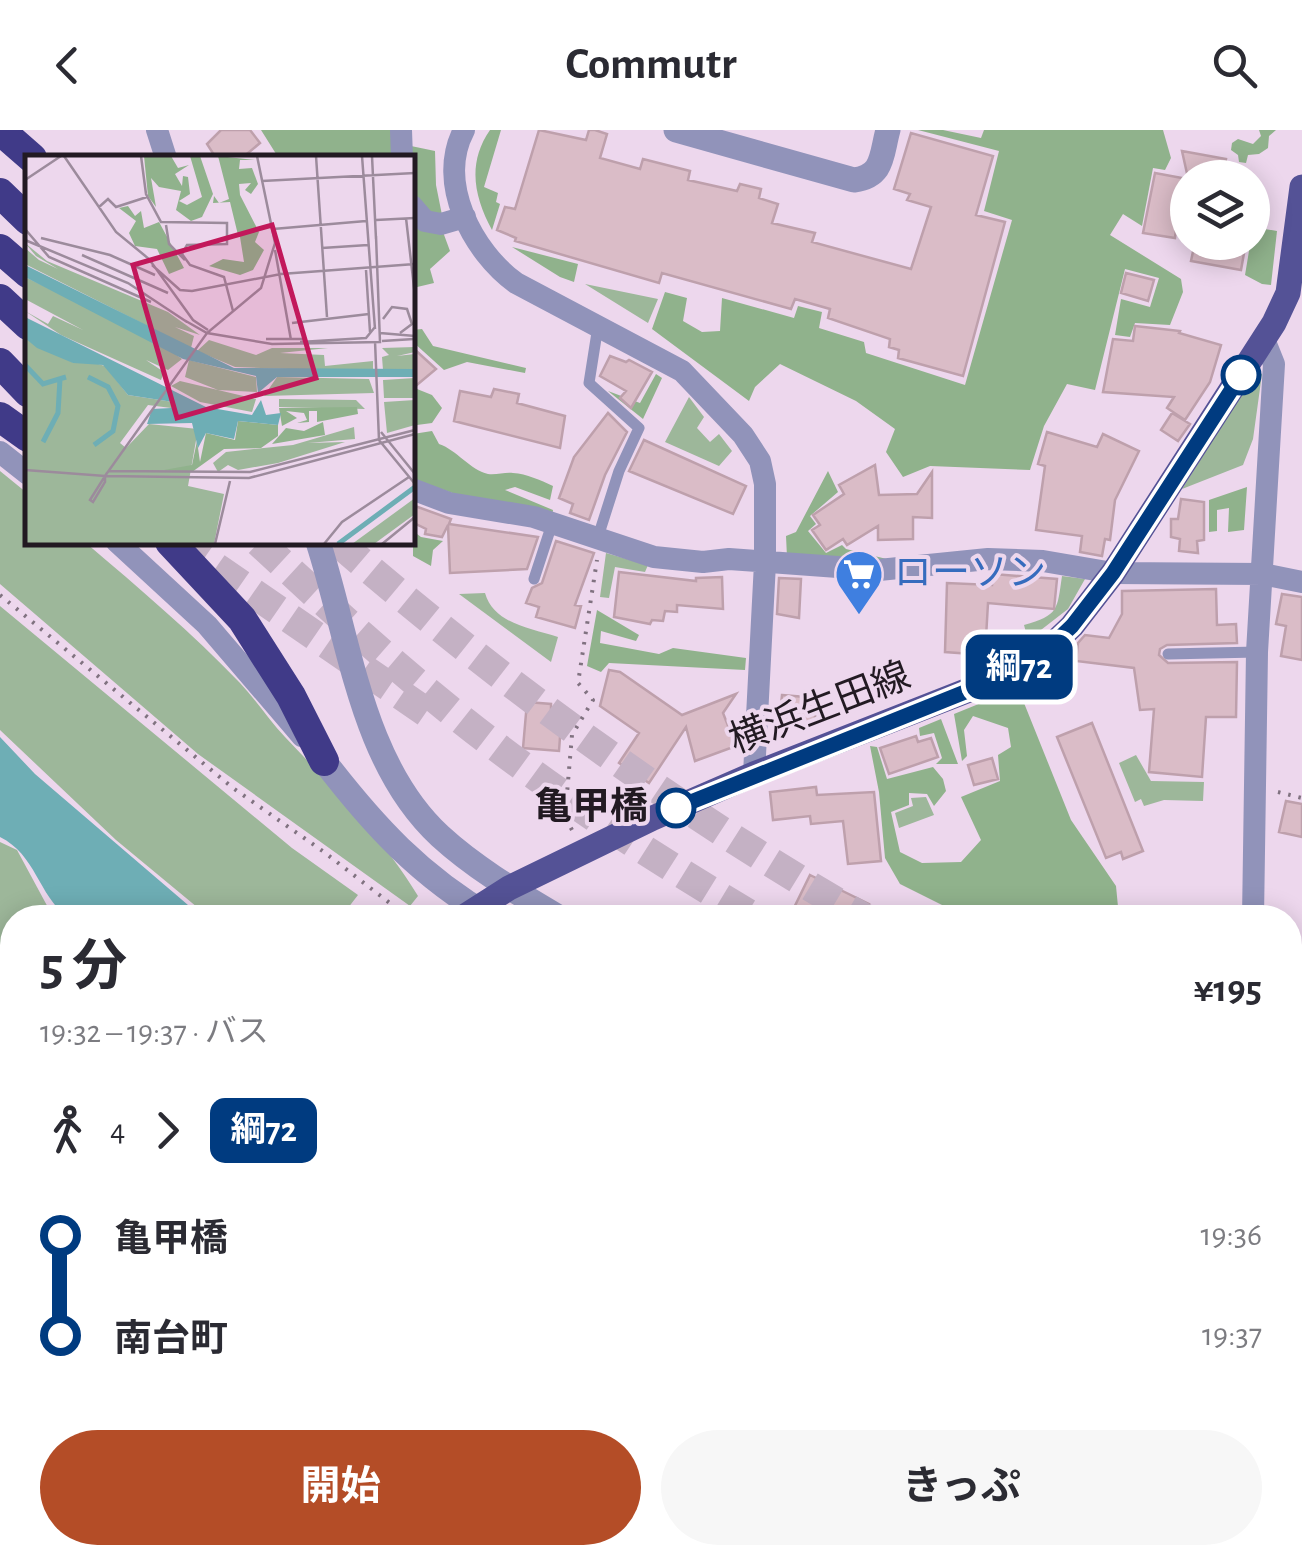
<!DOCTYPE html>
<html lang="ja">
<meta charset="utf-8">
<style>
:root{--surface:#fff;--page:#f7f7f7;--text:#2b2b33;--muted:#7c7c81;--accent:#b44d27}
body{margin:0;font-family:"Alegreya Sans","Noto Sans JP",sans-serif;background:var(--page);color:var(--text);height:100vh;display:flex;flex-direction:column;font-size:38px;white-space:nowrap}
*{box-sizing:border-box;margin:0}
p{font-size:32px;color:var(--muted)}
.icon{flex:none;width:55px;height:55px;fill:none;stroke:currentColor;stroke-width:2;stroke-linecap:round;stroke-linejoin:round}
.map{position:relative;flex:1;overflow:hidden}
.drawer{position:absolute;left:0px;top:775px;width:1302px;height:660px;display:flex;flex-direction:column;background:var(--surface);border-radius:40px 40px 0 0;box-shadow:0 5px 25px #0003}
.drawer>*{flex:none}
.badge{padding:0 20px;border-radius:15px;font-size:35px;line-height:65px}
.buttons{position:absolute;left:1170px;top:30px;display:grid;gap:20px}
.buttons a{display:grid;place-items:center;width:100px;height:100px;border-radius:50%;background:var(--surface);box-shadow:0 5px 25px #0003;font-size:50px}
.map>.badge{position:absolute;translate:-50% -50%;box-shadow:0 0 0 5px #fff}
.legs{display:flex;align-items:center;gap:15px;height:110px;padding:0 40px;font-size:32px}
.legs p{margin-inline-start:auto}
.headline{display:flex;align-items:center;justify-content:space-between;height:170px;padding:0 40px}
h1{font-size:55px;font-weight:700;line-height:75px}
.cta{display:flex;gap:20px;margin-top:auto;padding:20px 40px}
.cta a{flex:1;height:115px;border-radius:60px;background:var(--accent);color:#fff;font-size:40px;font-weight:700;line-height:115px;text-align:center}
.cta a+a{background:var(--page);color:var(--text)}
ul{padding:0 40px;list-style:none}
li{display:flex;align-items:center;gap:35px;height:100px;font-size:38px}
li i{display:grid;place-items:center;width:15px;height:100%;margin:0 12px;background:currentColor}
li i::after{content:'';width:25px;height:25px;margin:-12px;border:8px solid;border-radius:50%;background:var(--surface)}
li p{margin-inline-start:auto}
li:first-child i{background:linear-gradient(#0000 50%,currentColor 0)}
li:last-child i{background:linear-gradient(currentColor 50%,#0000 0)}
header{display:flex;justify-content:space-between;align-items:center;height:130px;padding:0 40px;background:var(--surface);font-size:45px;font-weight:700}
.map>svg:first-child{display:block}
</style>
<header><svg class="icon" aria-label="back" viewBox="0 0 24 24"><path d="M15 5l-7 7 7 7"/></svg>Commutr<svg class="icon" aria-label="search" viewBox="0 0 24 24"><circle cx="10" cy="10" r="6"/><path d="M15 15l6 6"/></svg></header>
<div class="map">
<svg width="1302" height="1435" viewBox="0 0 1302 1435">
<rect width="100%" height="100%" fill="#edd7ed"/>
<!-- green -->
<path fill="#9db79a" d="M 585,154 L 658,169 L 648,193 Z
M 1256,241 L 1262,244 L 1253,309 L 1243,335 L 1182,359 Z
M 689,267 L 704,287 L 697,298 L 710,312 L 719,304 L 732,321 L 719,336 L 665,312 Z
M 0,341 L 27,363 L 28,412 L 86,413 C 139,458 192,503 240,553 C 256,570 269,590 285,607 C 333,658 381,705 418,766 L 410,776 L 198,624 L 0,454 Z
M 606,423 L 648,435 L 645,442 L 615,437 L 609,468 L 600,467 Z
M 1062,446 L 1085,449 L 1068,479 L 1028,510 L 1024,495 C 1059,485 1057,480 1062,446 Z
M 485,463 C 494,494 530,498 558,507 L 551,532 L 459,464 Z
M 0,476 L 292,718 L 358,765 L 341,787 L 209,787 L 116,710 L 0,600 Z
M 1136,625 L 1151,651 L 1204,652 L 1203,671 L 1164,670 L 1144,676 L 1141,669 L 1135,672 L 1119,633 Z
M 926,667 L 934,685 L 899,698 L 895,683 L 913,676 L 911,668 Z
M 0,712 L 17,720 L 51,783 L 57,787 L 12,788 L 12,967 L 0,957 Z
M 1290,1250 L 1302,1255 L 1302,1361 L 1290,1357 Z
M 638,1423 L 658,1435 L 355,1435 L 335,1423 L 464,1423 L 482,1434 L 493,1423 Z
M 822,1423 L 1260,1422 L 1300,1435 L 815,1435 Z"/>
<!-- forest -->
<path fill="#90b28c" d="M 261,0 L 391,0 L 395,27 L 278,27 Z
M 490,0 L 501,0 L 484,57 L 498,63 L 496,72 L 500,74 L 492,100 C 474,67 467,33 490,0 Z
M 918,0 L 943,0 L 981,8 L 984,0 L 1163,0 L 1171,28 L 1165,40 L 1153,38 L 1142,96 L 1123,84 L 1110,105 L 1181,149 L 1183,162 L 1170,195 L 1135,193 L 1130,207 L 1115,205 L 1121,169 L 1150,177 L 1159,148 L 1125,139 L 1095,260 L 1067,254 L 1044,296 L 1030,340 L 930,336 L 903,347 L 886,322 L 895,299 L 856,271 L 780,234 L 755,257 L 749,271 L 652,199 L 665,162 L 687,168 L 683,191 L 702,202 L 720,201 L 722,168 L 794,188 L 798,176 L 822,182 L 819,198 L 864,212 L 866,223 L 965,255 L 1012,90 L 984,81 L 999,21 Z
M 1259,0 L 1276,0 L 1269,6 L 1268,18 L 1259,24 L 1248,25 L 1246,33 L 1239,32 L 1238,25 L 1231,20 L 1232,13 L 1238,9 L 1253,14 L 1261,6 Z
M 411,16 L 435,21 L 436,55 L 442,85 C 406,79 414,44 411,16 Z
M 412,87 L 443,102 L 450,121 L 430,139 L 434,153 L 413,158 Z
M 1253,97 L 1277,101 L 1271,155 L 1262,154 L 1245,145 Z
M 512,117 L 578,134 L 574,152 L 560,147 Z
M 422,199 L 433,216 L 526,238 L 525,243 L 467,232 L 444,240 L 413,212 L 413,200 Z
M 656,244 L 662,248 L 643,289 L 608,261 L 640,273 Z
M 412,257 L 432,265 L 442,278 L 432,293 L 417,295 L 413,290 Z
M 432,301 L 439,314 C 457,320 470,340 488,344 C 497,345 505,342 513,343 C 527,344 540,350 553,356 L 550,370 L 515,357 L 505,360 L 553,380 L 552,388 L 469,369 L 413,349 L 413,304 Z
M 828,341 L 838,362 L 810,386 L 816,394 L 808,401 L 826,423 L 842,415 L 846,419 L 903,433 L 787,427 L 786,406 L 796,402 Z
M 1247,357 L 1244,400 L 1228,402 L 1229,378 L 1217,380 L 1217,401 L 1209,402 L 1209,370 Z
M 413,401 L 421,407 L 443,411 L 433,420 L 431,436 L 413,426 Z
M 597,480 L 639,505 L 636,511 L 601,501 L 600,513 L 659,524 L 673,518 L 746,528 L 745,540 L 609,533 L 601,542 L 587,536 Z
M 990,502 L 1015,520 L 1005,530 L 987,533 Z
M 1018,558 L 1071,690 L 1116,756 L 1119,787 L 966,787 L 900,754 L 885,728 L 879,662 L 870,616 L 877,617 L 887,649 L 933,637 L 943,649 L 946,661 L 934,676 L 927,664 L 909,663 L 909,675 L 891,682 L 900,722 L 922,733 L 961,732 L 981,710 L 961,667 L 1000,651 L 998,625 L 1011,617 L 1008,598 L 973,586 L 964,600 L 967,626 L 962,631 L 954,584 Z
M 941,589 L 958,634 L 936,634 L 942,628 L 934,603 L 920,606 L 919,598 Z"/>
<!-- water -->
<path fill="#6eaeb5" d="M 0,607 L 35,644 L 202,787 L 67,787 C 38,764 36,725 0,707 Z
M 0,1157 L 12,1169 L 12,1422 L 292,1422 L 310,1435 L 0,1435 L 0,1320 L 8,1310 L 6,1288 L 0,1282 Z
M 1290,1364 L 1302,1367 L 1302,1429 L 1280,1423 L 1290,1422 Z"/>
<!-- building -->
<path fill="#dabcc7" stroke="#bea0ac" stroke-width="2.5" d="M 221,0 L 250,0 L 260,13 L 242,28 L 216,28 L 207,14 Z
M 539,0 L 586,10 L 589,0 L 595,0 L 607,4 L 600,28 L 640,39 L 643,29 L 690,41 L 688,50 L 737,61 L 740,54 L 761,59 L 759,68 L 778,74 L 772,93 L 815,103 L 812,112 L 911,139 L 931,77 L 907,70 L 910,64 L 894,59 L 911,3 L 993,26 L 976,85 L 1005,92 L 963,246 L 898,228 L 899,220 L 889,217 L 890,209 L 828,188 L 830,179 L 795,169 L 791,179 L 662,143 L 659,153 L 515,111 L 516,108 L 497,100 L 505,77 L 515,79 Z
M 1182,21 L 1226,29 L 1223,48 L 1188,48 Z
M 1155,43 L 1182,48 L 1175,108 L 1143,103 Z
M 1195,112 L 1246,112 L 1241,140 L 1191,131 Z
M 1126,143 L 1154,150 L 1148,171 L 1121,163 Z
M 1135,196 L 1180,201 L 1179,203 L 1221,215 L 1210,252 L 1185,290 L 1167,278 L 1174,267 L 1103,262 L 1113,209 L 1133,211 Z
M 412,217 L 436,239 L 412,259 Z
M 610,226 L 626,232 L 629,230 L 652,242 L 631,278 L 620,268 L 626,261 L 600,246 Z
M 494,259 L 519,264 L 517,273 L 565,286 L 560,318 L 454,291 L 460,261 L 491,267 Z
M 608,283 L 627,302 L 605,345 L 589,390 L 570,383 L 573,374 L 559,368 L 574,327 Z
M 1172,283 L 1190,294 L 1178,311 L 1161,300 Z
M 1047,302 L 1097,317 L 1103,304 L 1139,321 L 1115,370 L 1110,410 L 1105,409 L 1102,426 L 1080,422 L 1082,406 L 1036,400 L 1045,336 L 1038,334 Z
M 644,310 L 746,356 L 733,384 L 629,341 Z
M 875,335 L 879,365 L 917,364 L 932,342 L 932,388 L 913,387 L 913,409 L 878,410 L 878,396 L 847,415 L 843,409 L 826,420 L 812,400 L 820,395 L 813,385 L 844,364 L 839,355 Z
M 1181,369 L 1204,372 L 1204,410 L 1197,411 L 1198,423 L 1179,421 L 1180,409 L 1171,407 L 1171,389 L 1178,389 Z
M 415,376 L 451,389 L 449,394 L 538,407 L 527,439 L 450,443 L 448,395 L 442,407 L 425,404 L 426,399 L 412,392 Z
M 556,411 L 594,423 L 575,475 L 581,476 L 575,498 L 536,487 L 539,477 L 526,473 L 532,458 L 542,453 Z
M 619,442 L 696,451 L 696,448 L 722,447 L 723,479 L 677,475 L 677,482 L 665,481 L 663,491 L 652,490 L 650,494 L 614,487 Z
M 993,444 L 1057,449 L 1054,479 L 988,473 L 985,525 L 945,522 L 947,453 L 992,455 Z
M 779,448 L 801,449 L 799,488 L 777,484 Z
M 1216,459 L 1217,495 L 1236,494 L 1237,513 L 1167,515 L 1160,519 L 1159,525 L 1168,533 L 1237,532 L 1236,587 L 1206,587 L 1202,647 L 1149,642 L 1154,579 L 1140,580 L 1134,538 L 1076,531 L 1078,513 L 1085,505 L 1109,508 L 1122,484 L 1122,461 Z
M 1282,464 L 1302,467 L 1302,530 L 1281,526 L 1286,496 L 1276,494 Z
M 609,540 L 620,542 L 682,585 L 736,564 L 723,583 L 736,616 L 695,631 L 686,597 L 649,653 L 619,633 L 639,603 L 600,576 Z
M 782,565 L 817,568 L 814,597 L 779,594 Z
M 527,572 L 551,574 L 551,579 L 562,580 L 559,621 L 523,618 Z
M 1092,593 L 1143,721 L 1123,729 L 1121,722 L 1106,728 L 1057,607 Z
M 916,606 L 918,612 L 931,608 L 938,627 L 889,644 L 880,618 Z
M 992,628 L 998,649 L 974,655 L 968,635 Z
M 816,657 L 817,665 L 874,662 L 881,731 L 848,734 L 843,691 L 811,694 L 810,686 L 773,690 L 770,662 Z
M 1286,671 L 1302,674 L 1302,707 L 1279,702 Z
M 810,745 L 869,774 L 862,788 L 789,788 Z"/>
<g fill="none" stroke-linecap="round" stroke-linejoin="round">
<!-- motorway-tunnel -->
<path stroke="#c4b1c4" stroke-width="30" stroke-dasharray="30 15" stroke-linecap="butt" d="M 179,412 L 429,584
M 259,412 C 346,493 436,574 532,643 C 603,695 678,742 755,788
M 338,412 C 502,554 676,680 864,788
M 1290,986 L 1302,990
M 1290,1042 L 1302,1046"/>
<!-- path -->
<path stroke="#807280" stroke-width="4" stroke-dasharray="2.5 8" stroke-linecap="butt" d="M 0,465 L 233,658 L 324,722 L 409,788
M 1278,662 L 1302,668
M 572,700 L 565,687 L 572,605 L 593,570 L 578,553 L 597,430
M 1290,1181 L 1302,1184
M 1290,1202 L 1302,1205
M 1290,1242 L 1302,1248"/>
<!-- service -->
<path stroke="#9193ba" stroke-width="11" d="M 597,410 L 619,341 L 639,298 L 589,253 L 598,196
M 534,449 L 552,394
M 1168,524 L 1257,522"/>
<!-- minor -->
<path stroke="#9193ba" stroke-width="22" d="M 157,0 L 166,28
M 401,0 L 402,28
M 464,0 C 436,53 473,122 516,153 L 682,241 L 743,305 L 760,331 L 765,354 L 765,433 L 754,644
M 412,76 L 425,91 L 441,94 L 465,87
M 0,322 L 28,344
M 412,359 L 449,373 L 534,387 L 654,427 L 703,432 L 729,429 L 879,440 L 988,429 L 1043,431 L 1113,443 L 1263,444 L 1302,452
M 117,412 L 207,495 L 302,606
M 1253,788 L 1257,522 L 1274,234 L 1264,209
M 1290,900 L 1302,899"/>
<!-- tertiary -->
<path stroke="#9193ba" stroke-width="25" d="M 676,0 L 854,50 C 884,46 881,25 888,0
M 318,412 C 350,510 361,633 440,706 C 476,739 518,763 560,788
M 324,631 C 374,696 420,746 492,788
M 1290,1063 L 1302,1065
M 1290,1104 L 1302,1107
M 1290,1128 L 1302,1131"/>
<!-- primary -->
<path stroke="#545296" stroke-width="25" d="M 462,788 L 509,758 L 653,688 L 754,644 L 979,556 L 1030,531 L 1051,516 L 1072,496 L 1113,443 L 1274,193 L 1288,163 L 1302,57
M 0,1128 L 12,1118"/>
<!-- motorway -->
<path stroke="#403a88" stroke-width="30" d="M 0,0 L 32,28
M 0,63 L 28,90
M 0,119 L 28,143
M 0,169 L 28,195
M 0,233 L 28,262
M 0,287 L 28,307
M 170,412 L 242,489 L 291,566 L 324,631"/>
</g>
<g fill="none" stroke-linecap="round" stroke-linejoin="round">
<!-- line-1 casing -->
<g stroke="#fff" stroke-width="22">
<path id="line-1" d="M 676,678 L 980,556 L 1030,531 L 1051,516 L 1072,496 L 1113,443 L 1241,245"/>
</g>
<!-- line-1 -->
<use href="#line-1" stroke="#003b80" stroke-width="15"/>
</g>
<!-- icons -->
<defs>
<g id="supermarket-pin" transform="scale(2.5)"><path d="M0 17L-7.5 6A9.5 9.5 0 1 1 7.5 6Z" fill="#3f7fe0" stroke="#edd7ed"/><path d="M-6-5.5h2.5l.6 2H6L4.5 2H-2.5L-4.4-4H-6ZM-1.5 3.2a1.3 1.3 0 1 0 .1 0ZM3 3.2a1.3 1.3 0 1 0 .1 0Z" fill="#fff"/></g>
</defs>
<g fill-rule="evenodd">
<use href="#supermarket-pin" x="859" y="444"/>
</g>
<!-- markers -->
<g fill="#fff" stroke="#003b80" stroke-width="5">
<circle cx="1241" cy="245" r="18"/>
<circle cx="676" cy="678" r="18"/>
</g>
<g text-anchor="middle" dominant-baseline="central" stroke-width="8" stroke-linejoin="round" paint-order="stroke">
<!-- shop labels -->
<g font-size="38" fill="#366cbe" stroke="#edd7ed" text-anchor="start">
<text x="894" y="444">ローソン</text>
</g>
<!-- street labels -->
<g font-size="38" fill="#221a22" stroke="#edd7ed">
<text transform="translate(820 579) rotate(-21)">横浜生田線</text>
</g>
<!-- stop labels -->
<g font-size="38" font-weight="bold" fill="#221a22" stroke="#edd7ed" text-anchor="end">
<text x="648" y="678">亀甲橋</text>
</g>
</g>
<!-- overview -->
<g transform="translate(25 25)">
<rect width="390" height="390" fill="#edd7ed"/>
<path d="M 0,88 L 22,106 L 143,157 L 175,180 L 150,172 L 169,181 L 166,193 L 2,110 L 0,93 L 14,105 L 33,114 L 11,101 ZM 0,122 L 132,186 L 157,204 L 143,215 L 121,205 L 139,217 L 136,225 L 36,180 L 0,156 L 23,169 L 28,161 L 58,175 L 0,144 ZM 0,183 L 49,208 L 56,204 L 80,211 L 103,240 L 148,247 L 146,253 L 123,250 L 95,288 L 101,293 L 124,269 L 173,274 L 163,331 L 199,339 L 189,389 L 0,389 ZM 184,185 L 231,200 L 247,193 L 303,193 L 255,198 L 299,200 L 300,211 L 348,206 L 348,217 L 210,212 L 172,196 ZM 390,192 L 390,197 L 372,201 L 390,199 L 390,214 L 358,215 L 357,202 L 364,200 L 357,193 ZM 164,205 L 231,222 L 232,237 L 193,235 L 160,222 ZM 252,222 L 344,224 L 349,238 L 239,241 ZM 390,223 L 390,243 L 359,243 L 358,225 ZM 155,226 L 231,244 L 227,257 L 175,247 L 146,231 ZM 254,244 L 331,245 L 340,254 L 254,252 ZM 390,245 L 390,270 L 362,278 L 359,247 ZM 329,272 L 330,284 L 283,288 L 320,287 L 253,308 L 213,315 L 203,310 L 193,317 L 188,308 L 201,297 L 268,290 ZM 390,343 L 390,359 L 349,389 L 327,389 Z" fill="#9db79a"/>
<path d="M 119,1 L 146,1 L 153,13 L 164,10 L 150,19 L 157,31 L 158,21 L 163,22 L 165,39 L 154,46 L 162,50 L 177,42 L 165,1 L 175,1 L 188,39 L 177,62 L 166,66 L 151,55 L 156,36 L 134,32 L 126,23 L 131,52 L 123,41 ZM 193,1 L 230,5 L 215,5 L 214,14 L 227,13 L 233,29 L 226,39 L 220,35 L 226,28 L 214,29 L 215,40 L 234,77 L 230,87 L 239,95 L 228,115 L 215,120 L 184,111 L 198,104 L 219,107 L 215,82 L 205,82 L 213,80 L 205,47 L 188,48 L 189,41 L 194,48 L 204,44 ZM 103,51 L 110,61 L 116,56 L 119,73 L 134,67 L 159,113 L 144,119 L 132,94 L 110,91 L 104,78 L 111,66 L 94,53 ZM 254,253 L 332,252 L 333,259 L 292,267 L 292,256 L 284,256 L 284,267 L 272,268 L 282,265 L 279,258 L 261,256 L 272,263 L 257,271 ZM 213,266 L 253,270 L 253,281 L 236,293 L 199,294 L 167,317 L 139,315 L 167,310 L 172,286 L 175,307 L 181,278 L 210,285 ZM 298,267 L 300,280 L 247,289 L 261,273 L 279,276 Z" fill="#90b28c"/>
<path d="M 0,110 L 209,213 L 390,214 L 390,222 L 252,222 L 233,238 L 231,221 L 158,204 L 0,122 ZM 0,162 L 181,252 L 227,260 L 236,245 L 241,260 L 256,258 L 253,270 L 213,266 L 209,284 L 181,278 L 173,293 L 167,268 L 122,269 L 127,254 L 146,253 L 148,247 L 103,240 L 78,210 L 48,208 L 12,193 L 0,183 Z" fill="#6eaeb5"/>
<path fill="none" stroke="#6eaeb5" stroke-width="5" d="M 0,210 L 18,229 L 41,222M 63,222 L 83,232 L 93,251 L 88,276 L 69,290M 18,287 L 33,258 L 35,224M 313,389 L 390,332"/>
<path fill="none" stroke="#9c8b9c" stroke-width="2.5" d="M 39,1 L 91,77 L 124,104 L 168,165 L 183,175M 116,1 L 121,39 L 136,67 L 202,68 L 202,89 L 162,90 L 157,99 L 165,110 L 199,122 L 208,156M 291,1 L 302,162M 337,1 L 350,174M 347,1 L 351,84M 0,25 L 36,1M 237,26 L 390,18M 74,52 L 83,44 L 91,52 L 122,42M 381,63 L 390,141M 351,65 L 390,63M 141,70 L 144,89 L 160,105M 0,74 L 24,102 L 126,147M 248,74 L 341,66M 16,83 L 85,100 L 130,120M 0,85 L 103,128 L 162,167M 297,93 L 343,90M 250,95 L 266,185M 57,100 L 143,138M 127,110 L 155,135 L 167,136 L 256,119 L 390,109M 341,115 L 345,177M 358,164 L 367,152 L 382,154 L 387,169 L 375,178M 159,165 L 182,178 L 247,189 L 355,187 L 351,81M 267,168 L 344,159M 355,178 L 390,181M 241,184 L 278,184M 350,186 L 354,285 L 390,329M 357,186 L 389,184M 275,187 L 341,183 L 350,172M 356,277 L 390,319M 0,315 L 80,321 L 182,178 L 236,133 L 250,88 L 232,1M 83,316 L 225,317 L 390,275M 80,321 L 80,327 L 68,347 L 65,345 ZM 81,321 L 224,323 L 390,279M 190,389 L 205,326M 299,389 L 317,367 L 384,322M 357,389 L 390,362"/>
<path fill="#c2185b" fill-opacity="0.15" stroke="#c2185b" stroke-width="5" d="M 247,70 L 291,223 L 152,263 L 108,110 Z"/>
<rect width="390" height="390" fill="none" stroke="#221a22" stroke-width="5"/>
</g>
</svg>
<div class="buttons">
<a><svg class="icon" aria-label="layers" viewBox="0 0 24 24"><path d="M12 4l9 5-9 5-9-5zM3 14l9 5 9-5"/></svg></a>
</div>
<b class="badge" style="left:1019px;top:537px;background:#003b80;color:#fff">綱72</b>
<section class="drawer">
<div class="headline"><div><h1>5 分</h1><p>19:32 – 19:37 · バス</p></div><b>¥195</b></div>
<div class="legs"><svg class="icon" aria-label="walk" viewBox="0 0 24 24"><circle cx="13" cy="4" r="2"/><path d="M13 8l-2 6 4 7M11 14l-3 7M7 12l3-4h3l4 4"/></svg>4<svg class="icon" aria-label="forward" viewBox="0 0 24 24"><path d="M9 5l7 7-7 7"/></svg><b class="badge" style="background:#003b80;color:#fff">綱72</b></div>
<ul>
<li><i style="color:#003b80"></i><b>亀甲橋</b><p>19:36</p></li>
<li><i style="color:#003b80"></i><b>南台町</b><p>19:37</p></li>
</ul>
<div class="cta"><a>開始</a><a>きっぷ</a></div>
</section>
</div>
